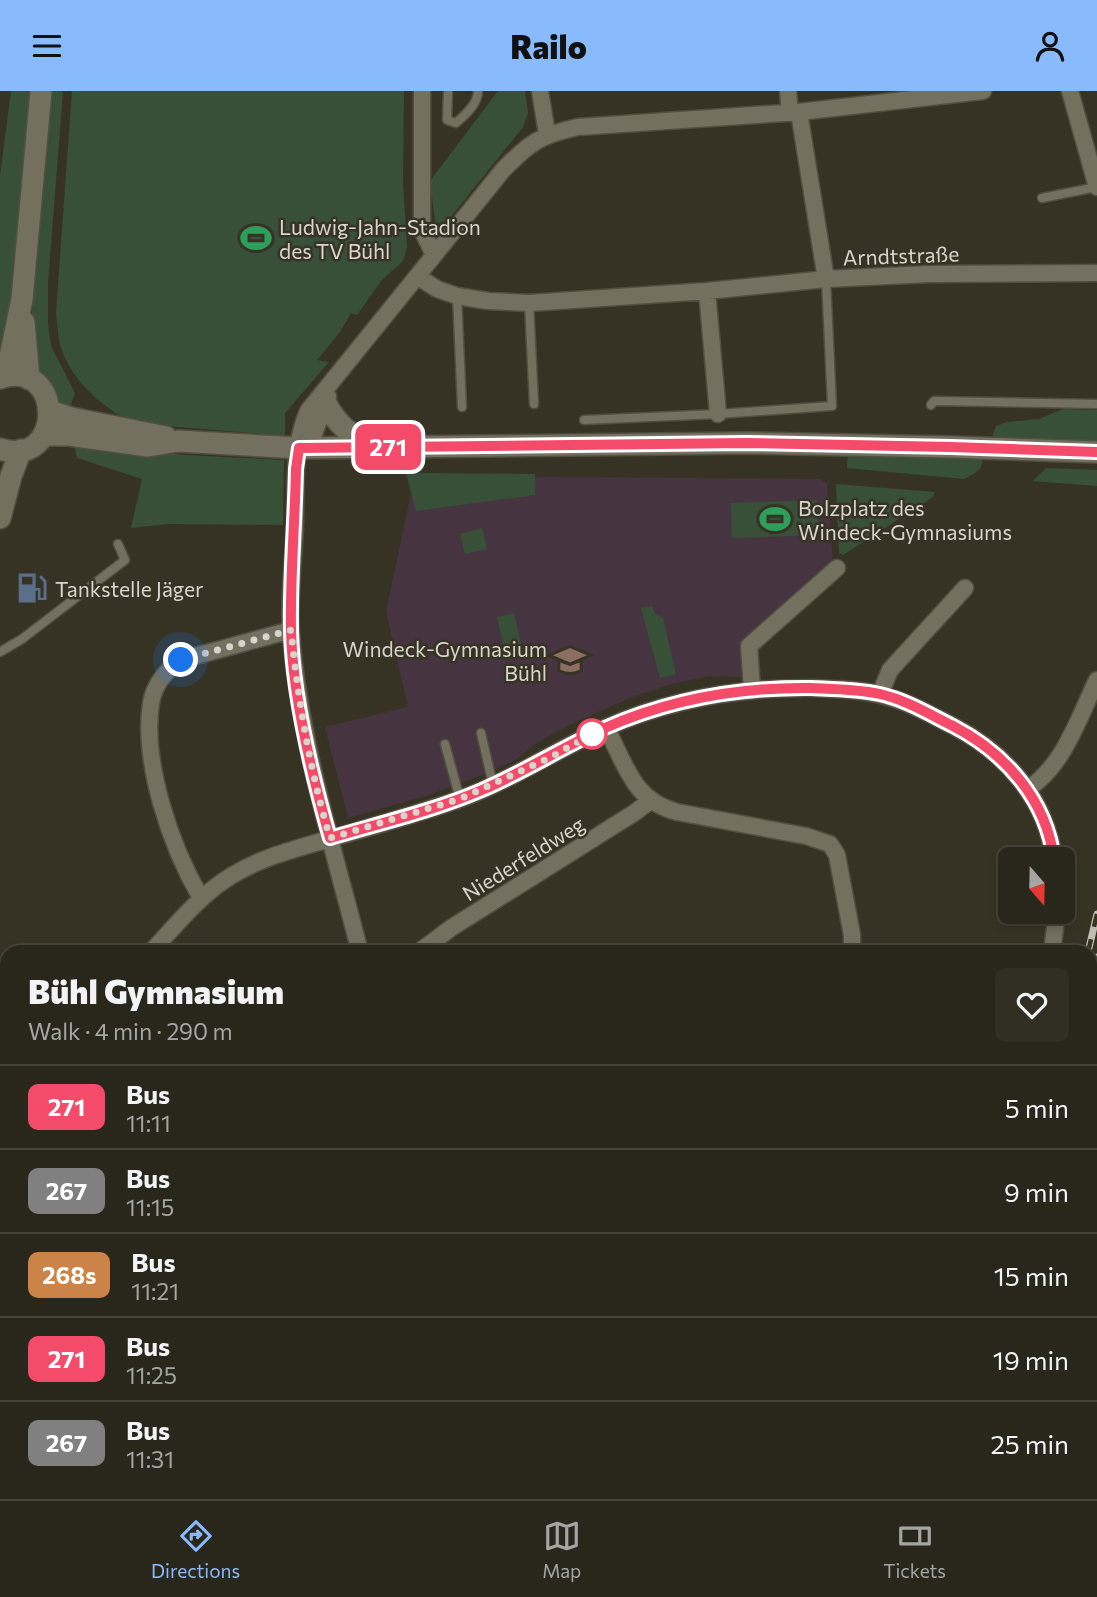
<!DOCTYPE html>
<meta charset="utf-8">
<style>
:root{--surface:#29261b;--page:#312e24;--text:#f1f3f6;--muted:#a5a5a3;--line:#45433a;--accent:#89bafc}
body{margin:0;font-family:Commissioner,sans-serif;background:var(--page);color:var(--text);height:100vh;display:flex;flex-direction:column;font-size:26px;white-space:nowrap}
*{box-sizing:border-box;margin:0}
p{font-size:23px;color:var(--muted)}
.icon{flex:none;width:38px;height:38px;fill:none;stroke:currentColor;stroke-width:2;stroke-linecap:round;stroke-linejoin:round}
.map{position:relative;flex:1;overflow:hidden}
.details{position:absolute;left:0px;top:854px;width:1097px;height:555px;display:flex;flex-direction:column;background:var(--surface);border-radius:21px 21px 0 0;box-shadow:0 4px 10px #0003,0 0 0 2px var(--line)}
.details>*{flex:none}
.badge{padding:0 14px;border-radius:10px;font-size:24px;line-height:46px}
.needle{width:46px;rotate:160deg}
.fabs{position:absolute;left:998px;top:756px;display:grid;gap:14px}
.fabs a{display:grid;place-items:center;width:77px;height:77px;border-radius:10px;background:var(--surface);box-shadow:0 4px 10px #0003,0 0 0 2px var(--line);font-size:35px}
.you{position:absolute;width:35px;height:35px;margin:-18px;border:5px solid #fff;border-radius:50%;background:#1a73e8;box-shadow:0 0 0 10px #1a73e833}
.map>.badge{position:absolute;translate:-50% -50%;box-shadow:0 0 0 4px #fff}
.round{display:grid;place-items:center;flex:none;width:74px;height:74px;border-radius:10px;background:var(--page)}
.head{display:flex;align-items:center;justify-content:space-between;height:119px;padding:0 28px}
h1{font-size:33px;font-weight:800;line-height:52px}
ul{padding:0;list-style:none}
li{display:flex;align-items:center;gap:21px;height:84px;padding:0 28px;border-top:2px solid var(--line)}
li div{flex:1}
li b{display:block;font-size:26px}
li em{font-style:normal}
li .badge{min-width:77px;font-weight:700;text-align:center}
header{display:flex;justify-content:space-between;align-items:center;height:91px;padding:0 28px;background:var(--accent);color:#111;font-size:32px;font-weight:800}
.tab-bar{display:flex;justify-content:space-around;align-items:center;height:98px;border-top:2px solid var(--line);background:var(--surface);font-size:19px;color:var(--muted)}
.tab-bar a{display:grid;justify-items:center;gap:4px}
.tab-bar .selected{color:var(--accent)}
.map>svg:first-child{display:block}
</style>
<header><svg class="icon" aria-label="menu" viewBox="0 0 24 24"><path d="M4 6h16M4 12h16M4 18h16"/></svg>Railo<svg class="icon" aria-label="person" viewBox="0 0 24 24"><circle cx="12" cy="8" r="4"/><path d="M4 21q1-7 8-7t8 7"/></svg></header>
<div class="map">
<svg width="1097" height="1408" viewBox="0 0 1097 1408">
<rect width="100%" height="100%" fill="#373324"/>
<!-- education -->
<path fill="#463540" d="M 415,385 L 820,388 L 827,393 L 833,474 L 743,552 L 741,586 L 710,585 L 672,593 L 632,606 L 571,633 L 538,651 L 515,669 L 482,684 L 426,705 L 348,727 L 325,636 L 408,616 L 386,520 Z"/>
<!-- green -->
<path fill="#385038" d="M 11,0 L 34,0 L 17,187 L 0,275 L 0,85 Z
M 51,0 L 63,0 L 48,192 L 48,233 L 51,255 L 75,302 L 69,319 L 59,312 L 48,290 L 41,283 L 34,268 L 31,232 Z
M 72,0 L 404,0 L 403,91 L 407,156 L 403,170 L 381,190 L 357,224 L 351,222 L 340,241 L 317,269 L 329,271 L 285,322 L 285,345 L 132,332 C 102,316 70,288 60,254 C 58,244 57,233 56,222 Z
M 498,0 L 525,0 L 528,22 L 523,36 L 445,133 L 435,131 L 430,90 Z
M 1063,318 L 1097,319 L 1097,351 L 992,346 L 996,335 L 1007,331 L 1039,328 Z
M 73,349 L 184,364 L 284,369 L 283,434 L 169,433 L 131,437 L 142,388 L 77,367 Z
M 848,362 L 982,366 C 984,380 974,382 964,388 L 847,377 Z
M 1046,377 L 1097,379 L 1097,395 L 1033,390 Z
M 406,382 L 535,383 L 535,404 L 416,420 Z
M 836,393 L 935,401 L 933,406 L 843,464 L 839,462 Z
M 817,409 L 819,444 L 732,447 L 731,412 Z
M 482,437 L 487,458 L 465,463 L 460,443 Z
M 652,515 L 655,523 L 663,527 L 676,583 L 660,587 L 641,517 Z
M 514,522 L 522,557 L 505,561 L 497,526 Z
M 1097,1265 L 1097,1324 L 1090,1363 L 1090,1303 Z"/>
<g fill="none" stroke-linecap="round" stroke-linejoin="round">
<!-- lane casing -->
<g stroke="#524f42" stroke-width="11">
<path id="lane" d="M 448,0 L 447,29 L 456,32 C 465,24 478,13 478,0
M 1042,107 L 1097,96
M 457,205 L 462,316
M 529,212 L 534,313
M 931,314 L 934,310 L 1097,313
M 584,329 L 718,323 L 832,315 L 826,188
M 0,561 L 22,548 L 125,469 L 118,453
M 481,642 L 493,694
M 445,653 L 460,708
M 917,1405 L 937,1408
M 35,1408 L 49,1405 L 48,1402
M 206,1408 L 214,1403 L 219,1408"/>
</g>
<!-- street casing -->
<g stroke="#524f42" stroke-width="19">
<path id="street" d="M 422,0 L 422,139 L 434,164
M 540,0 L 547,43
M 788,0 L 790,22
M 1070,0 L 1097,96
M 799,21 L 826,188
M 417,185 L 437,198 L 457,205 L 488,210 L 529,212 L 707,200 L 826,188 L 929,183 L 1097,182
M 707,200 L 718,323
M 299,357 L 314,343 L 328,305
M 752,598 L 749,555 L 837,477
M 880,603 L 890,579 L 965,497
M 606,637 C 626,673 632,709 677,721 L 806,745 L 830,753 L 837,764 L 852,844 L 852,861
M 1029,697 C 1064,674 1079,626 1097,589
M 201,807 C 171,756 142,672 151,612 C 154,594 166,579 181,569 L 291,539
M 151,861 C 176,834 200,804 231,785 C 262,766 295,758 329,748 C 373,735 418,723 460,708 C 512,689 557,658 607,636 C 674,607 741,596 813,597 C 835,598 859,598 881,604 C 907,610 930,623 953,635 C 1006,662 1046,708 1054,768
M 360,861 C 333,756 300,651 291,543 C 288,506 294,468 295,431 C 296,394 293,354 308,320 L 503,79 C 530,51 541,44 578,36 L 799,21 L 983,0
M 419,861 L 451,837 L 634,722 L 650,710
M 1052,861 L 1057,821
M 0,1077 L 7,1083
M 250,1402 L 255,1408
M 439,1402 L 439,1408
M 607,1402 L 607,1408
M 234,1408 L 239,1402
M 751,1408 L 751,1402
M 916,1408 L 917,1402"/>
</g>
<!-- secondary casing -->
<g stroke="#524f42" stroke-width="24">
<path id="secondary" d="M 24,231 L 29,288
M 6,285 L 22,208 L 41,0
M 0,287 C 65,266 65,379 0,358
M 326,313 C 339,336 349,342 372,355
M 50,320 L 71,327 L 166,346
M 44,344 L 69,344 L 148,355 L 178,350 L 299,357 L 745,352 L 951,356 L 1097,361
M 0,427 L 11,385 L 21,359"/>
</g>
<!-- lane -->
<use href="#lane" stroke="#74705f" stroke-width="8"/>
<!-- street -->
<use href="#street" stroke="#74705f" stroke-width="16"/>
<!-- secondary -->
<use href="#secondary" stroke="#74705f" stroke-width="21"/>
<!-- rail casing -->
<g stroke="#c1bfb5" stroke-width="7">
<path id="rail" d="M 1088,861 L 1097,823
M 1090,897 L 1097,866
M 1090,1005 L 1097,970
M 1090,1055 L 1097,1019
M 995,1408 L 996,1402
M 1019,1408 L 1020,1402"/>
</g>
<!-- rail -->
<use href="#rail" stroke="#373324" stroke-width="4.5" stroke-dasharray="13" stroke-linecap="butt"/>
</g>
<g fill="none" stroke-linecap="round" stroke-linejoin="round">
<!-- line casing -->
<g stroke="#fff" stroke-width="16">
<path id="line" d="M 1054,768 C 1046,708 1005,662 953,635 C 929,623 906,609 880,603 C 858,598 834,598 811,597 C 739,596 671,608 605,637 C 563,656 524,681 482,699 C 433,720 381,732 330,747 C 312,684 292,604 291,538 C 290,485 295,431 296,378 L 299,357 L 745,352 L 951,356 L 1097,361"/>
</g>
<!-- line -->
<use href="#line" stroke="#f54b6a" stroke-width="10"/>
<!-- walk -->
<path stroke="#d7d5cc" stroke-width="7" stroke-dasharray="0 12.6" d="M 181,569 L 291,539 C 298,610 310,679 330,747 L 460,708 L 551,666 L 592,643"/>
</g>
<!-- icons -->
<defs>
<g id="stadium-bare" transform="scale(2.415)"><path d="M0-5a6.5 5 0 1 0 0 10a6.5 5 0 1 0 0-10ZM-3.5-1.8h7v3.6h-7Z" fill="#2e9e5b" stroke="#373324" stroke-width="2.5" paint-order="stroke"/></g>
<g id="fuel-bare" transform="scale(2.415)"><path d="M-5.5-6h7V0h2V4h1.3V-2.5L3-4.5l.8-.8L6-3V5H2.5V1h-1V6h-7ZM-4.2-4.7v3.2H.2V-4.7Z" fill="#5c6f8a" stroke="#373324" stroke-width="2.5" paint-order="stroke"/></g>
<g id="school-bare" transform="scale(2.415)"><path d="M0-5L7-2L0 1L-7-2ZM-4 1L0 2.5L4 1V4Q0 6-4 4Z" fill="#8d6e63" stroke="#373324" stroke-width="2.5" paint-order="stroke"/></g>
</defs>
<g fill-rule="evenodd">
<use href="#stadium-bare" x="256" y="147"/>
<use href="#stadium-bare" x="775" y="428"/>
<use href="#fuel-bare" x="32" y="497"/>
<use href="#school-bare" x="570" y="569"/>
</g>
<!-- markers -->
<circle fill="#fff" stroke="#f54b6a" stroke-width="3.5" cx="592" cy="643" r="14"/>
<g text-anchor="middle" dominant-baseline="central" stroke-width="5" stroke-linejoin="round" paint-order="stroke">
<!-- poi labels -->
<g font-size="21" fill="#d7d5cc" stroke="#373324" text-anchor="start">
<text x="279" y="135">Ludwig-Jahn-Stadion<tspan x="279" dy="24">des TV Bühl</tspan></text>
<text x="798" y="416">Bolzplatz des<tspan x="798" dy="24">Windeck-Gymnasiums</tspan></text>
<text x="55" y="497">Tankstelle Jäger</text>
<text x="547" y="557" text-anchor="end">Windeck-Gymnasium<tspan x="547" dy="24">Bühl</tspan></text>
</g>
<!-- street labels -->
<g font-size="21" fill="#d7d5cc" stroke="#373324">
<text transform="translate(901 164) rotate(-2)">Arndtstraße</text>
<text transform="translate(523 767) rotate(-32)">Niederfeldweg</text>
</g>
</g>
</svg>
<div class="fabs">
<a><svg class="needle" viewBox="-14 -14 28 28"><path d="M0-13l5 13h-10z" fill="#e53935"/><path d="M0 13l5-13h-10z" fill="#a5a5a3"/></svg></a>
</div>
<div class="you" style="left:181px;top:569px"></div>
<b class="badge" style="left:388px;top:356px;background:#f54b6a;color:#fff">271</b>
<section class="details">
<div class="head"><div><h1>Bühl Gymnasium</h1><p>Walk · 4 min · 290 m</p></div><a class="round"><svg class="icon" aria-label="heart" viewBox="0 0 24 24"><path d="M12 20l-8-8c-3-5 5-10 8-4 3-6 11-1 8 4z"/></svg></a></div>
<ul>
<li><span class="badge" style="background:#f54b6a;color:#fff">271</span><div><b>Bus</b><p>11:11</p></div><em>5 min</em></li>
<li><span class="badge" style="background:#808080;color:#fff">267</span><div><b>Bus</b><p>11:15</p></div><em>9 min</em></li>
<li><span class="badge" style="background:#cb8347;color:#fff">268s</span><div><b>Bus</b><p>11:21</p></div><em>15 min</em></li>
<li><span class="badge" style="background:#f54b6a;color:#fff">271</span><div><b>Bus</b><p>11:25</p></div><em>19 min</em></li>
<li><span class="badge" style="background:#808080;color:#fff">267</span><div><b>Bus</b><p>11:31</p></div><em>25 min</em></li>
</ul>
</section>
</div>
<nav class="tab-bar">
<a class="selected"><svg class="icon" aria-label="directions" viewBox="0 0 24 24"><path d="M12 3l9 9-9 9-9-9zM9 14v-3h6M13 9l2 2-2 2"/></svg>Directions</a>
<a><svg class="icon" aria-label="map" viewBox="0 0 24 24"><path d="M3 6l6-2 6 2 6-2v14l-6 2-6-2-6 2zM9 4v14M15 6v14"/></svg>Map</a>
<a><svg class="icon" aria-label="tickets" viewBox="0 0 24 24"><path d="M3 7h18v10H3zM15 7v10"/></svg>Tickets</a>
</nav>
